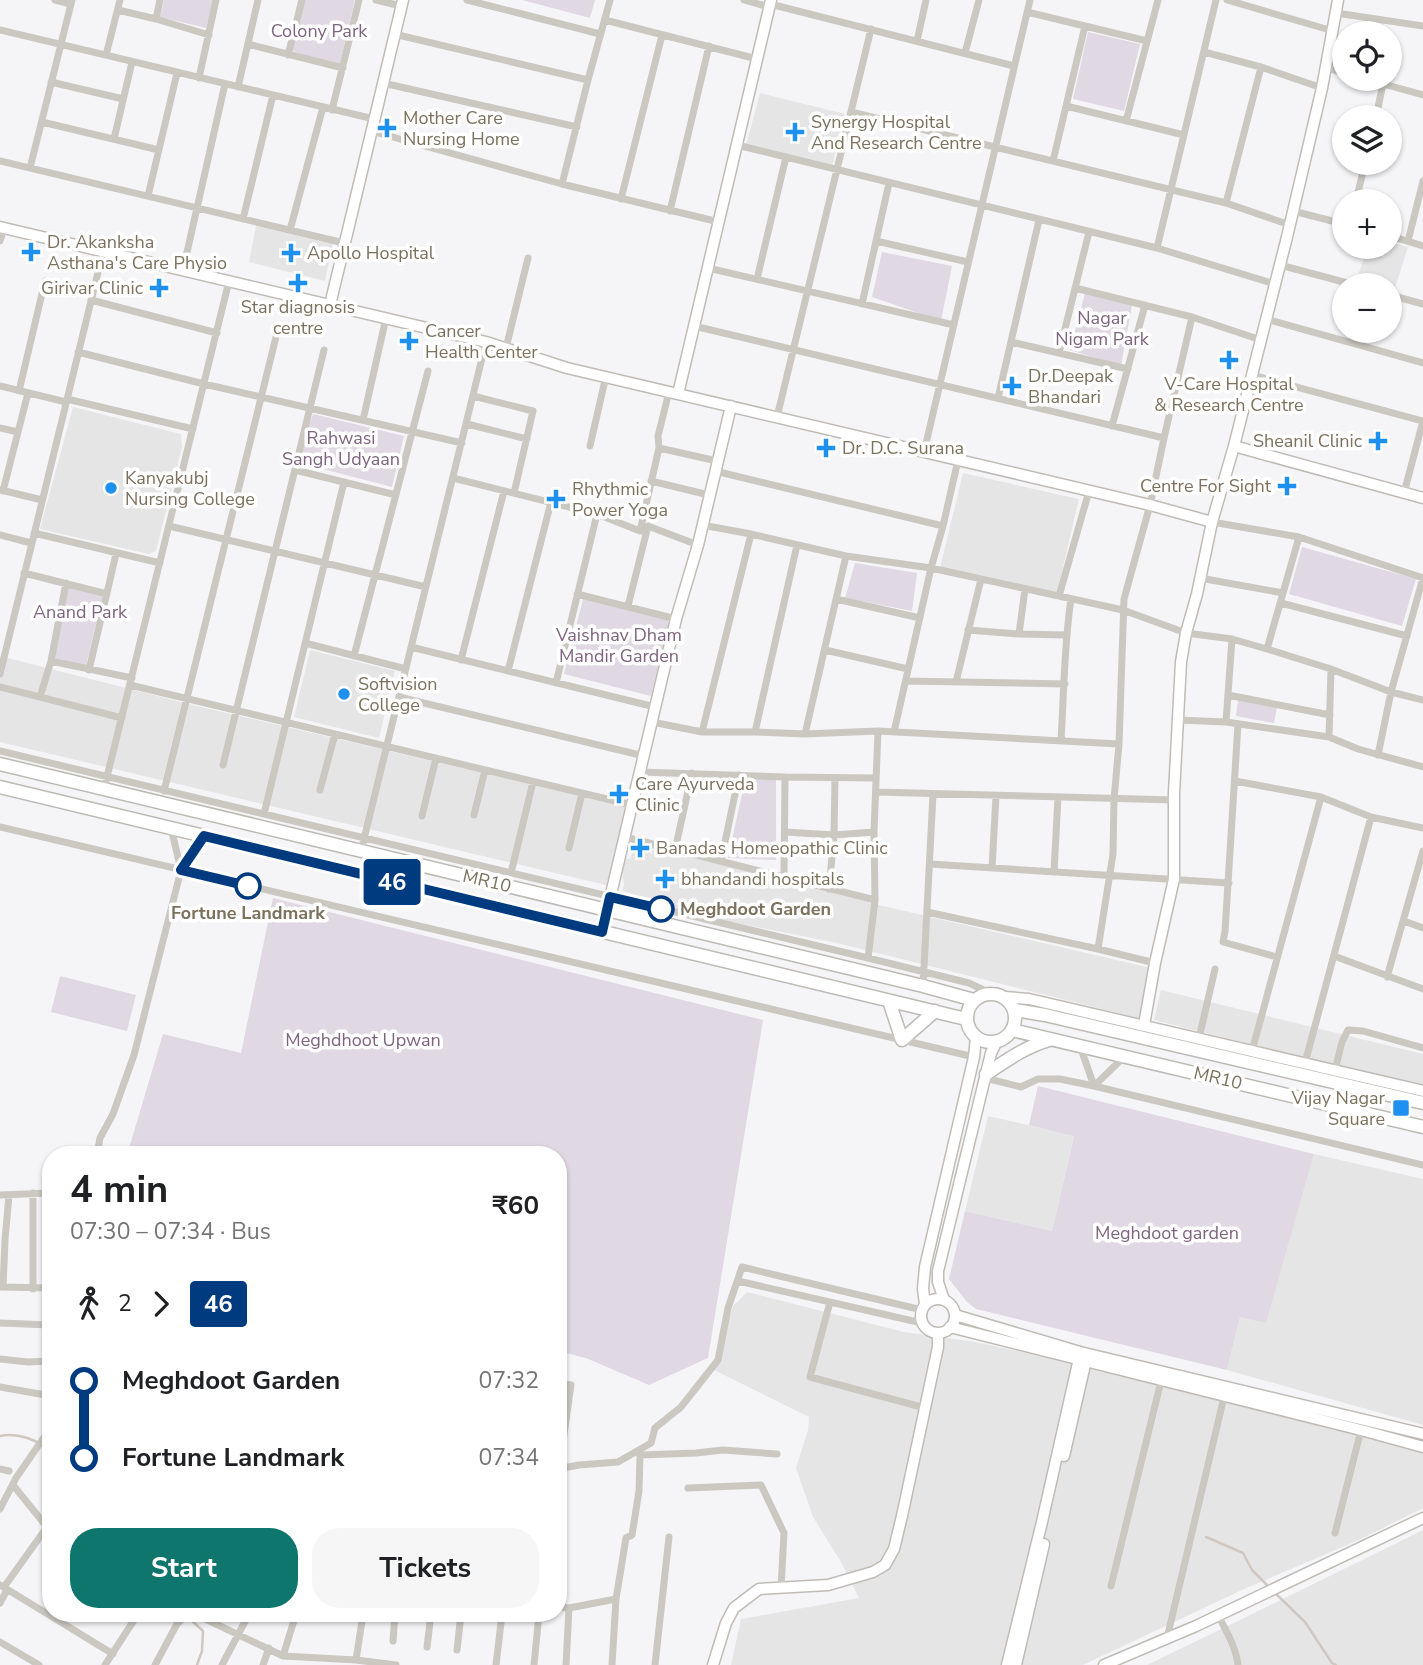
<!DOCTYPE html>
<meta charset="utf-8">
<style>
:root{--surface:#fff;--page:#f6f6f6;--text:#202124;--muted:#757577;--accent:#0f766e}
body{margin:0;font-family:"Nunito Sans",sans-serif;background:var(--page);color:var(--text);height:100vh;display:flex;flex-direction:column;font-size:26px;white-space:nowrap}
*{box-sizing:border-box;margin:0}
p{font-size:23px;color:var(--muted)}
.icon{flex:none;width:38px;height:38px;fill:none;stroke:currentColor;stroke-width:2;stroke-linecap:round;stroke-linejoin:round}
.map{position:relative;flex:1;overflow:hidden}
.side{position:absolute;left:42px;top:1146px;width:525px;height:476px;display:flex;flex-direction:column;background:var(--surface);border-radius:28px;box-shadow:0 2px 5px #0004}
.side>*{flex:none}
.badge{padding:0 14px;border-radius:5px;font-size:24px;line-height:46px}
.tools{position:absolute;left:1332px;top:21px;display:grid;gap:14px}
.tools a{display:grid;place-items:center;width:70px;height:70px;border-radius:50%;background:var(--surface);box-shadow:0 2px 5px #0004;font-size:35px}
.map>.badge{position:absolute;translate:-50% -50%;box-shadow:0 0 0 4px #fff}
.legs{display:flex;align-items:center;gap:10px;height:77px;padding:0 28px;font-size:23px}
.legs p{margin-inline-start:auto}
.head{display:flex;align-items:center;justify-content:space-between;height:119px;padding:0 28px}
h1{font-size:38px;font-weight:700;line-height:52px}
.cta{display:flex;gap:14px;margin-top:auto;padding:14px 28px}
.cta a{flex:1;height:80px;border-radius:28px;background:var(--accent);color:#fff;font-size:28px;font-weight:700;line-height:80px;text-align:center}
.cta a+a{background:var(--page);color:var(--text)}
ul{padding:0 28px;list-style:none}
li{display:flex;align-items:center;gap:24px;height:77px;font-size:26px}
li i{display:grid;place-items:center;width:10px;height:100%;margin:0 9px;background:currentColor}
li i::after{content:'';width:18px;height:18px;margin:-9px;border:5px solid;border-radius:50%;background:var(--surface)}
li p{margin-inline-start:auto}
li:first-child i{background:linear-gradient(#0000 50%,currentColor 0)}
li:last-child i{background:linear-gradient(currentColor 50%,#0000 0)}
.map>svg:first-child{display:block}
</style>
<div class="map">
<svg width="1423" height="1665" viewBox="0 0 1423 1665">
<rect width="100%" height="100%" fill="#f5f5f8"/>
<!-- built -->
<path fill="#e6e5e6" d="M 760,93 L 845,114 L 831,171 L 745,149 Z
M 256,226 L 333,244 L 325,281 L 249,262 Z
M 1390,242 L 1408,247 L 1395,288 L 1357,278 L 1368,247 L 1390,247 Z
M 73,407 L 181,434 L 182,447 L 156,551 L 149,554 L 40,529 Z
M 963,473 L 1079,499 L 1057,593 L 940,568 Z
M 310,650 L 395,671 L 379,738 L 294,717 Z
M 0,656 L 193,705 L 628,807 L 610,886 L 0,742 Z
M 635,842 L 879,905 L 1151,968 L 1142,1019 L 837,943 L 626,901 L 624,891 L 622,890 L 624,885 L 620,857 L 630,859 Z
M 1161,990 L 1423,1054 L 1423,1087 L 1154,1020 Z
M 988,1116 L 1074,1135 L 1052,1231 L 965,1211 Z
M 1314,1154 L 1423,1179 L 1423,1425 L 1227,1370 L 1240,1317 L 1266,1322 Z
M 747,1292 L 904,1332 L 976,1342 L 1094,1368 L 1229,1403 L 1423,1451 L 1423,1508 L 1361,1539 L 1242,1590 L 1083,1665 L 731,1665 L 741,1619 L 859,1598 L 841,1562 L 813,1517 L 796,1468 L 808,1430 L 809,1417 L 714,1370 L 733,1306 Z
M 1423,1530 L 1423,1665 L 1147,1665 L 1248,1616 Z"/>
<!-- green -->
<path fill="#e0d8e2" d="M 164,0 L 213,0 L 206,28 L 160,17 Z
M 298,0 L 355,0 L 339,67 L 289,50 Z
M 522,0 L 595,0 L 590,18 Z
M 1088,32 L 1140,44 L 1124,111 L 1073,99 Z
M 882,252 L 952,266 L 941,321 L 872,297 Z
M 1085,293 L 1132,305 L 1121,366 L 1070,350 Z
M 313,414 L 404,436 L 392,487 L 296,462 Z
M 1302,547 L 1416,579 L 1402,626 L 1289,594 Z
M 855,563 L 917,573 L 912,611 L 845,598 Z
M 67,584 L 103,594 L 86,666 L 52,657 Z
M 584,595 L 669,617 L 668,622 L 669,623 L 651,696 L 564,674 Z
M 1238,700 L 1277,707 L 1274,723 L 1236,716 Z
M 776,778 L 776,860 L 728,858 L 745,780 Z
M 273,898 L 763,1020 L 708,1358 L 649,1385 L 586,1358 L 558,1351 L 558,1155 L 127,1155 L 163,1034 L 241,1053 Z
M 60,976 L 136,995 L 127,1031 L 51,1012 Z
M 1038,1086 L 1314,1154 L 1266,1323 L 1240,1317 L 1227,1370 L 976,1309 L 967,1302 L 949,1279 L 965,1211 L 1052,1231 L 1074,1136 L 1029,1125 Z"/>
<g fill="none" stroke-linecap="round" stroke-linejoin="round">
<!-- stream -->
<path stroke="#d0c8c0" stroke-width="2.5" d="M 0,1436 C 19,1432 35,1440 51,1450
M 1206,1537 L 1243,1553 L 1252,1570 L 1269,1587
M 1274,1592 L 1305,1622 L 1332,1663 L 1336,1665
M 190,1619 L 203,1631 L 202,1651 L 197,1665"/>
<!-- secondary casing -->
<g stroke="#c0bcb5" stroke-width="13">
<path id="secondary" d="M 0,227 L 486,342 L 567,368 L 1150,505 L 1212,522
M 330,305 L 403,0
M 678,394 L 771,0
M 1234,446 L 1423,498
M 602,932 L 676,619 L 698,545 L 731,406
M 1005,997 L 1029,999 L 1423,1091
M 1144,1025 L 1155,963 L 1174,879 L 1174,793 L 1181,662 L 1186,633 L 1197,594 L 1212,522 L 1234,446 L 1287,237 L 1322,88 L 1338,0
M921 1316a17 17 0 1 1 34 0a17 17 0 1 1-34 0Z
M 944,1300 L 938,1282 L 938,1271 L 991,1053 L 997,1041
M 925,1304 L 923,1289 L 925,1267 L 974,1057 L 976,1037
M 955,1315 L 1080,1352 L 1423,1434
M 950,1327 L 1361,1430 L 1423,1447
M 1064,1456 L 1087,1356
M 713,1665 L 726,1623 L 734,1608 L 759,1589 L 828,1585 L 873,1572 L 885,1565 L 894,1549 L 902,1516 L 938,1347 L 938,1333
M 1007,1665 L 1042,1522 L 1080,1354
M 1016,1665 L 1044,1544
M 1104,1665 L 1196,1626 L 1423,1518"/>
</g>
<!-- primary casing -->
<g stroke="#bdbab3" stroke-width="15">
<path id="primary" d="M 0,764 L 923,986 L 974,1000
M 0,787 L 966,1019
M967 1018a24 24 0 1 1 48 0a24 24 0 1 1-48 0Z
M 889,1001 L 902,1040 L 935,1011
M 1015,1010 L 1045,1015 L 1423,1103
M 1012,1030 L 1423,1127
M 986,1074 C 1007,1060 1025,1047 1049,1040"/>
</g>
<!-- street -->
<path stroke="#cbc8c2" stroke-width="7" d="M 55,0 L 71,4
M 376,0 L 401,6
M 467,0 L 600,34
M 744,0 L 769,7
M 1227,0 L 1333,31
M 770,4 L 1014,66
M 118,10 L 156,19 L 209,35
M 1027,12 L 1147,41
M 1336,13 L 1423,26
M 156,19 L 160,0
M 605,20 L 757,59
M 0,30 L 374,119
M 394,34 L 588,80
M 917,41 L 926,0
M 248,44 L 343,68
M 1204,52 L 1261,67 L 1322,88
M 965,53 L 979,0
M 106,55 L 120,0
M 288,55 L 302,0
M 1326,68 L 1344,73
M 199,78 L 216,0
M 1365,79 L 1423,95
M 51,82 L 123,99
M 383,83 L 577,127
M 238,87 L 258,0
M 1066,106 L 1184,135
M 332,110 L 359,0
M 851,112 L 1226,203 L 1290,225
M 1376,117 L 1383,84
M 1126,121 L 1158,0
M 42,122 L 159,150
M 371,131 L 562,184 L 719,222
M 114,139 L 132,62
M 737,145 L 1157,248 L 1275,284
M 0,161 L 344,243
M 1053,161 L 1085,26
M 30,168 L 72,0
M 562,184 L 588,80 L 610,0
M 148,196 L 177,73
M 621,199 L 662,35
M 1356,201 L 1365,163
M 1226,203 L 1261,67
M 670,211 L 709,46
M 1293,211 L 1344,224
M 243,219 L 273,95
M 290,230 L 323,107
M 1390,236 L 1423,246
M 0,241 L 4,228
M 876,241 L 968,262
M 1408,241 L 1423,181
M 1157,248 L 1216,0
M 1280,265 L 1355,285
M 708,268 L 954,325
M 183,270 L 225,84
M 757,279 L 786,157
M 1075,288 L 1192,317 L 1261,340
M 1390,295 L 1423,304
M 91,300 L 217,333
M 862,304 L 889,183
M 1266,319 L 1423,363
M 694,326 L 1164,438
M 1011,342 L 1128,369
M 506,348 L 528,258
M 78,352 L 204,384 L 462,443
M 1059,353 L 1089,232
M 1252,375 L 1423,421
M 0,386 L 66,402
M 19,391 L 45,281
M 473,396 L 533,411 L 514,493
M 998,398 L 1039,220
M 67,399 L 193,429
M 777,417 L 871,29
M 363,420 L 386,318
M 467,424 L 527,439
M 1112,426 L 1145,305
M 0,428 L 18,432
M 590,446 L 606,376
M 659,448 L 658,436 L 669,392
M 924,452 L 1030,0
M 295,470 L 396,495
M 715,471 L 943,526
M 453,478 L 597,514 L 640,531 L 648,526 L 698,545
M 651,481 L 709,495
M 1,490 L 42,500
M 3,491 L 28,393
M 1404,493 L 1423,421
M 1212,522 L 1299,537 L 1423,578
M 702,525 L 751,534 L 846,556 L 931,568 L 1123,610 L 1186,633 L 1232,639 L 1267,649 L 1331,669 L 1391,692 L 1423,700
M 169,526 L 426,587
M 640,531 L 659,448 L 717,461
M 34,533 L 160,563
M 0,535 L 31,543
M 24,573 L 107,594
M 1200,578 L 1283,593
M 577,594 L 676,619
M 1059,596 L 1089,491
M 836,599 L 920,618
M 1281,603 L 1407,636
M 628,606 L 648,526
M 968,630 L 1019,634 L 1066,635
M 1019,634 L 1025,589
M 305,643 L 406,669
M 411,647 L 655,707
M 1267,649 L 1299,537
M 825,650 L 908,669
M 354,656 L 428,371
M 461,660 L 504,491
M 51,661 L 132,678
M 89,670 L 116,554
M 508,671 L 551,502
M 0,674 L 103,252
M 906,681 L 1065,684
M 956,682 L 981,579
M 556,683 L 597,514
M 130,685 L 632,805
M 0,687 L 122,718
M 1228,695 L 1330,715
M 40,697 L 51,661 L 66,583
M 399,697 L 644,756
M 1178,720 L 1226,722 L 1329,737 L 1358,749 L 1423,767
M 652,722 L 702,732 L 755,732 L 805,734 L 878,731 L 1119,744
M 1226,722 L 1232,639
M 1238,724 L 1225,931 L 1223,942 L 1277,957
M 702,732 L 751,534
M 755,732 L 797,545
M 894,732 L 931,568 L 943,526 L 958,460
M 805,734 L 846,556
M 1329,737 L 1331,669
M 1061,740 C 1064,692 1064,645 1071,599
M 0,751 L 868,958 L 969,983 L 990,993
M 1378,755 L 1391,692 L 1423,578
M 223,765 L 324,350
M 641,772 L 785,777 L 876,778
M 1235,781 L 1321,797 L 1371,817 L 1423,828
M 104,789 L 229,281
M 320,790 L 335,734
M 164,791 L 276,337
M 876,792 L 1174,800
M 264,814 L 344,482
M 474,815 L 485,770
M 422,816 L 436,758
M 0,827 L 974,1057
M 171,828 L 181,870
M 785,832 L 834,835 L 874,832
M 625,837 L 875,900
M 569,848 L 582,793
M 675,850 L 692,773
M 361,851 L 486,342
M 721,861 L 739,775
M 930,864 L 1229,883
M 992,868 L 996,796
M 1054,872 L 1058,797
M 511,873 L 533,782
M 784,878 L 785,777
M 829,889 L 834,835 L 835,778
M 927,912 L 1098,949 L 1155,963
M 1404,921 L 1423,928
M 1098,949 L 1113,854 L 1114,799 L 1119,744 L 1124,599 L 1150,505 L 1164,438 L 1192,317
M 1334,956 L 1423,989
M 868,958 L 875,900 L 874,832 L 878,731
M 1387,977 L 1423,851
M 923,986 L 933,794
M 1199,1038 L 1215,969
M 1080,1046 L 1094,1086 L 1124,1057
M 1252,1051 L 1321,797
M 1305,1063 L 1371,817
M 1335,1070 L 1342,1042 L 1348,1030 L 1363,1031 L 1423,1048
M 985,1078 L 1021,1087 L 1038,1079 L 1060,1079 L 1094,1086 L 1423,1165
M 97,1155 L 100,1138 L 113,1114 L 134,1055 L 181,870 L 204,837
M 33,1193 L 33,1289
M 0,1195 L 51,1193
M 738,1281 L 922,1323
M 0,1287 L 51,1288
M 3,1287 L 5,1240 L 9,1195
M 830,1302 L 810,1377 L 925,1408
M 0,1323 L 51,1325
M 0,1359 L 28,1362 L 51,1361
M 558,1383 L 571,1385 L 559,1470
M 0,1387 L 51,1396
M 640,1455 L 696,1453 L 723,1450 L 777,1454
M 0,1469 L 9,1471
M 558,1469 L 579,1465 L 618,1462 L 651,1443 L 655,1428 L 681,1407 L 718,1360 L 728,1308 L 742,1267 L 922,1310
M 688,1488 L 761,1485 L 784,1533 L 781,1588
M 0,1509 L 16,1478 L 47,1433 L 51,1421
M 1335,1533 L 1361,1430
M 0,1585 L 113,1654
M 1111,1586 L 1161,1381
M 4,1587 L 47,1527 L 13,1485
M 0,1603 L 7,1590
M 558,1607 L 569,1608 L 616,1599
M 1218,1615 C 1226,1631 1236,1647 1238,1665
M 1167,1638 L 1224,1397
M 393,1641 L 395,1614
M 0,1642 L 39,1665
M 427,1647 L 431,1614
M 457,1650 L 461,1614
M 283,1656 L 296,1614
M 356,1660 L 363,1614
M 105,1665 L 138,1614
M 155,1665 L 177,1624 L 186,1616 L 199,1616 L 283,1656 L 356,1660 L 396,1665
M 222,1665 L 249,1614
M 263,1665 L 269,1648
M 496,1665 L 502,1614
M 534,1665 L 539,1614
M 566,1665 L 569,1608
M 612,1665 L 616,1599 L 626,1538 L 632,1535 L 639,1491 L 640,1455 L 638,1452
M 655,1665 L 669,1537"/>
<!-- secondary -->
<use href="#secondary" stroke="#fff" stroke-width="10"/>
<!-- primary -->
<use href="#primary" stroke="#fff" stroke-width="12"/>
</g>
<g fill="none" stroke-linecap="round" stroke-linejoin="round">
<!-- line-1 casing -->
<g stroke="#fff" stroke-width="16">
<path id="line-1" d="M 248,886 L 181,870 L 204,836 L 602,932 L 610,897 L 661,909"/>
</g>
<!-- line-1 -->
<use href="#line-1" stroke="#003b80" stroke-width="10"/>
</g>
<!-- markers -->
<g fill="#1e90ef" stroke="#fff" stroke-width="2.5">
<path d="M383.5 117.5h7v7h7v7h-7v7h-7v-7h-7v-7h7z"/>
<path d="M791.5 121.5h7v7h7v7h-7v7h-7v-7h-7v-7h7z"/>
<path d="M27.5 241.5h7v7h7v7h-7v7h-7v-7h-7v-7h7z"/>
<path d="M287.5 242.5h7v7h7v7h-7v7h-7v-7h-7v-7h7z"/>
<path d="M294.5 272.5h7v7h7v7h-7v7h-7v-7h-7v-7h7z"/>
<path d="M155.5 277.5h7v7h7v7h-7v7h-7v-7h-7v-7h7z"/>
<path d="M405.5 330.5h7v7h7v7h-7v7h-7v-7h-7v-7h7z"/>
<path d="M1225.5 349.5h7v7h7v7h-7v7h-7v-7h-7v-7h7z"/>
<path d="M1008.5 375.5h7v7h7v7h-7v7h-7v-7h-7v-7h7z"/>
<path d="M1374.5 430.5h7v7h7v7h-7v7h-7v-7h-7v-7h7z"/>
<path d="M822.5 437.5h7v7h7v7h-7v7h-7v-7h-7v-7h7z"/>
<path d="M1283.5 475.5h7v7h7v7h-7v7h-7v-7h-7v-7h7z"/>
<circle cx="111" cy="488" r="7"/>
<path d="M552.5 488.5h7v7h7v7h-7v7h-7v-7h-7v-7h7z"/>
<circle cx="344" cy="694" r="7"/>
<path d="M615.5 783.5h7v7h7v7h-7v7h-7v-7h-7v-7h7z"/>
<path d="M636.5 837.5h7v7h7v7h-7v7h-7v-7h-7v-7h7z"/>
<path d="M661.5 868.5h7v7h7v7h-7v7h-7v-7h-7v-7h7z"/>
<rect x="1392" y="1099" width="18" height="18" rx="3.5"/>
</g>
<g fill="#fff" stroke="#003b80" stroke-width="3.5">
<circle cx="248" cy="886" r="12"/>
<circle cx="661" cy="909" r="12"/>
</g>
<g text-anchor="middle" dominant-baseline="central" stroke-width="7" stroke-linejoin="round" paint-order="stroke">
<!-- park labels -->
<g font-size="18" fill="#7e647e" stroke="#fff">
<text x="319" y="31">Colony Park</text>
<text x="1102" y="318">Nagar<tspan x="1102" dy="21">Nigam Park</tspan></text>
<text x="341" y="438">Rahwasi<tspan x="341" dy="21">Sangh Udyaan</tspan></text>
<text x="80" y="612">Anand Park</text>
<text x="619" y="635">Vaishnav Dham<tspan x="619" dy="21">Mandir Garden</tspan></text>
<text x="363" y="1040">Meghdhoot Upwan</text>
<text x="1167" y="1233">Meghdoot garden</text>
</g>
<!-- poi labels -->
<g font-size="18" fill="#7c715d" stroke="#fff" text-anchor="start">
<text x="403" y="118">Mother Care<tspan x="403" dy="21">Nursing Home</tspan></text>
<text x="811" y="122">Synergy Hospital<tspan x="811" dy="21">And Research Centre</tspan></text>
<text x="47" y="242">Dr. Akanksha<tspan x="47" dy="21">Asthana's Care Physio</tspan></text>
<text x="307" y="253">Apollo Hospital</text>
<text x="143" y="288" text-anchor="end">Girivar Clinic</text>
<text x="298" y="307" text-anchor="middle">Star diagnosis<tspan x="298" dy="21">centre</tspan></text>
<text x="425" y="331">Cancer<tspan x="425" dy="21">Health Center</tspan></text>
<text x="1028" y="376">Dr.Deepak<tspan x="1028" dy="21">Bhandari</tspan></text>
<text x="1229" y="384" text-anchor="middle">V-Care Hospital<tspan x="1229" dy="21">&amp; Research Centre</tspan></text>
<text x="1362" y="441" text-anchor="end">Sheanil Clinic</text>
<text x="842" y="448">Dr. D.C. Surana</text>
<text x="125" y="478">Kanyakubj<tspan x="125" dy="21">Nursing College</tspan></text>
<text x="1271" y="486" text-anchor="end">Centre For Sight</text>
<text x="572" y="489">Rhythmic<tspan x="572" dy="21">Power Yoga</tspan></text>
<text x="358" y="684">Softvision<tspan x="358" dy="21">College</tspan></text>
<text x="635" y="784">Care Ayurveda<tspan x="635" dy="21">Clinic</tspan></text>
<text x="656" y="848">Banadas Homeopathic Clinic</text>
<text x="681" y="879">bhandandi hospitals</text>
<text x="1385" y="1098" text-anchor="end">Vijay Nagar<tspan x="1385" dy="21">Square</tspan></text>
</g>
<!-- street labels -->
<g font-size="18" fill="#7c715d" stroke="#fff">
<text transform="translate(487 881) rotate(13)">MR10</text>
<text transform="translate(1218 1078) rotate(13)">MR10</text>
</g>
<!-- stop labels -->
<g font-size="18" font-weight="bold" fill="#7c715d" stroke="#fff" text-anchor="start">
<text x="680" y="909">Meghdoot Garden</text>
<text x="248" y="913" text-anchor="middle">Fortune Landmark</text>
</g>
</g>
</svg>
<div class="tools">
<a><svg class="icon" aria-label="locate" viewBox="0 0 24 24"><circle cx="12" cy="12" r="6"/><path d="M12 2v4M12 18v4M2 12h4M18 12h4"/></svg></a>
<a><svg class="icon" aria-label="layers" viewBox="0 0 24 24"><path d="M12 4l9 5-9 5-9-5zM3 14l9 5 9-5"/></svg></a>
<a>+</a>
<a>−</a>
</div>
<b class="badge" style="left:392px;top:882px;background:#003b80;color:#fff">46</b>
<section class="side">
<div class="head"><div><h1>4 min</h1><p>07:30 – 07:34 · Bus</p></div><b>₹60</b></div>
<div class="legs"><svg class="icon" aria-label="walk" viewBox="0 0 24 24"><circle cx="13" cy="4" r="2"/><path d="M13 8l-2 6 4 7M11 14l-3 7M7 12l3-4h3l4 4"/></svg>2<svg class="icon" aria-label="forward" viewBox="0 0 24 24"><path d="M9 5l7 7-7 7"/></svg><b class="badge" style="background:#003b80;color:#fff">46</b></div>
<ul>
<li><i style="color:#003b80"></i><b>Meghdoot Garden</b><p>07:32</p></li>
<li><i style="color:#003b80"></i><b>Fortune Landmark</b><p>07:34</p></li>
</ul>
<div class="cta"><a>Start</a><a>Tickets</a></div>
</section>
</div>
